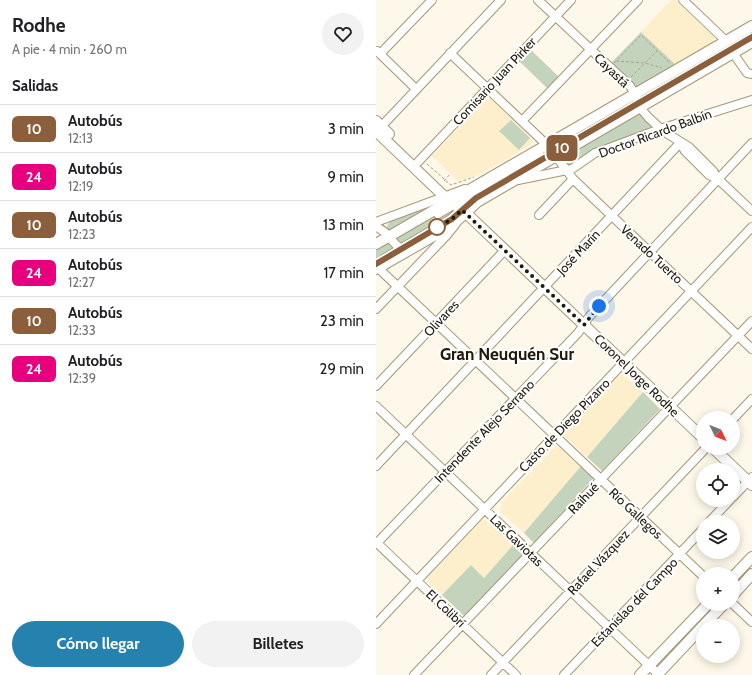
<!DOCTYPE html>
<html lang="es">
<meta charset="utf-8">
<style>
:root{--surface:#fff;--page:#f2f2f2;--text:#202124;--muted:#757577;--line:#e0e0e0;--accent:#2581ae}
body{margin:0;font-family:Cabin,sans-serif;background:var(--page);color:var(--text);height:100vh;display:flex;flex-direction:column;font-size:15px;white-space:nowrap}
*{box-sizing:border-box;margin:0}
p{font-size:13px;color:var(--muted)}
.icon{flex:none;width:22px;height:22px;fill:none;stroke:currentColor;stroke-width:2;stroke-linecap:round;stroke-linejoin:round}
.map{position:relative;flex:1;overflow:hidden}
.side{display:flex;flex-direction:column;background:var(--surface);width:376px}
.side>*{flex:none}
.badge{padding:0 8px;border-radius:6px;font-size:14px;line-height:26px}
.needle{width:26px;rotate:133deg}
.tools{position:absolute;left:320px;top:411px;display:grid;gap:8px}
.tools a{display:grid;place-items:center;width:44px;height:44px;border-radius:50%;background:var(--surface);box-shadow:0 2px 10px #0003;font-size:20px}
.you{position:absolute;width:20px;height:20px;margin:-10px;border:3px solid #fff;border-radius:50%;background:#1a73e8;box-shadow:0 0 0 6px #1a73e833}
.map>.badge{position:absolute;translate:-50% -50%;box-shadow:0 0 0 2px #fff}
h2{padding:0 12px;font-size:15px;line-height:36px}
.round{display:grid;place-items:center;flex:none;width:42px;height:42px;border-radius:21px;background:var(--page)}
.headline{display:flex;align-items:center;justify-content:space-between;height:68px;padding:0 12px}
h1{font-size:19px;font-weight:700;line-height:30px}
.cta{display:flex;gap:8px;margin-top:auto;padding:8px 12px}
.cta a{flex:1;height:46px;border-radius:24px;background:var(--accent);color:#fff;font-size:16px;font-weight:700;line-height:46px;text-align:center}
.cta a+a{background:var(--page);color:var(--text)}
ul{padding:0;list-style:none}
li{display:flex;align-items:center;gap:12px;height:48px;padding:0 12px;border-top:1px solid var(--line)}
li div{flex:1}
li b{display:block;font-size:15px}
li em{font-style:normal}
li .badge{min-width:44px;font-weight:700;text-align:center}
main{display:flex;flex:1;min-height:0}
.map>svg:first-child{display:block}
</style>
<main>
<section class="side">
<div class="headline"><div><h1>Rodhe</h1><p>A pie · 4 min · 260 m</p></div><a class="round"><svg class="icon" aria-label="heart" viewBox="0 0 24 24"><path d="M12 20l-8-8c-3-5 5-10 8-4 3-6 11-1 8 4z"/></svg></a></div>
<h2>Salidas</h2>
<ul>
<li><span class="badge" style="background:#8b5e3c;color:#fff">10</span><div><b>Autobús</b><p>12:13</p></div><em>3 min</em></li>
<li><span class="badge" style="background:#e6007e;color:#fff">24</span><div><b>Autobús</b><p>12:19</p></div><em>9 min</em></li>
<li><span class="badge" style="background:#8b5e3c;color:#fff">10</span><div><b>Autobús</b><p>12:23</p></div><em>13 min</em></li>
<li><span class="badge" style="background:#e6007e;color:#fff">24</span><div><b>Autobús</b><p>12:27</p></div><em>17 min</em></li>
<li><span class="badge" style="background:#8b5e3c;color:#fff">10</span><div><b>Autobús</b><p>12:33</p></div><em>23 min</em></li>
<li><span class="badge" style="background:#e6007e;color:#fff">24</span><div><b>Autobús</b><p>12:39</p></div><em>29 min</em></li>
</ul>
<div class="cta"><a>Cómo llegar</a><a>Billetes</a></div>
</section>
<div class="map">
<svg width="376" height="675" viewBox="0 0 376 675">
<rect width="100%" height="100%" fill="#fef8ea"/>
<!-- built -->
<path fill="#fdefcc" d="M 295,0 L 299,0 L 338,37 L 338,42 L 300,65 L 265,32 Z
M 109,99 L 115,99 L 157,140 L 156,144 L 105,174 L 82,181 L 56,156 Z
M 242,375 L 248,375 L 267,392 L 211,457 L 189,437 L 189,430 Z
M 180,446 L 182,448 L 184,446 L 205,466 L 148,533 L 123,510 L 127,505 L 125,503 Z
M 106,520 L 110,520 L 137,545 L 108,578 L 95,565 L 66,595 L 52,582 L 52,577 Z"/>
<!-- green -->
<path fill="#c4d4bc" d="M 265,32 L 301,66 L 261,87 L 235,63 Z
M 376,33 L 376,36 L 270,97 L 268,96 L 268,95 L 270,93 Z
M 153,48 L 183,77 L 172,89 L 142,60 Z
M 256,102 L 259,102 L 258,104 L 91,203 L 89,203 L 90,200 Z
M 262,111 L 276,125 L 274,129 L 196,165 L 191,165 L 187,161 L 186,156 Z
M 135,120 L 154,138 L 143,150 L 123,131 Z
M 62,203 L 14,233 L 10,229 L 12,224 L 15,221 Z
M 73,209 L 75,209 L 78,212 L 25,246 L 19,239 Z
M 13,243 L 19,248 L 18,251 L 0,262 L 0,250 Z
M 267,392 L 284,409 L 226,471 L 211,457 Z
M 205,466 L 218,478 L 158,543 L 148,533 Z
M 137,545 L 147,555 L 89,617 L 66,595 L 95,565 L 108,578 Z
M 335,604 L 345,604 L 283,666 L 281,662 Z"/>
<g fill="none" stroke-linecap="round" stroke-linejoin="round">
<!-- minor casing -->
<g stroke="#a59675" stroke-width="10">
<path id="minor" d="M 162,0 L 254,86 L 259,94 L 266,110 L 272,117 L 287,131 L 313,147 L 337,171 L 342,179
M 307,0 L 350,41
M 1,51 L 40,89
M 74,53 L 171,145
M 357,53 L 371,73 L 376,74
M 4,54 L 56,0
M 146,121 L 262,0
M 2,130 L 125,0
M 304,143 L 309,151 L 333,175 L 342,179 L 376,211
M 180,156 L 197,179 L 376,349
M 42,162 L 195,0
M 142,180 L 196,169 L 219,153 L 228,150 L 284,129 L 376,100
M 62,214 L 163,155
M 163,215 L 197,179
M 0,222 L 89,189
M 0,227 C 13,231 16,246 28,250
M 9,258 L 75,219 L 84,211
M 2,268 L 327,576
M 0,309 L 70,236 L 79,225
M 0,386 L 129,250
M 0,406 L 282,674
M 357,419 L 376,399
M 0,466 L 304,143
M 357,497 L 376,477
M 333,522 L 354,500
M 0,542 L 140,675
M 1,543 L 202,333 L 213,317 L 376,143
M 357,604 L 376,622
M 0,624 L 376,227
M 38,675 L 376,321
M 115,675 L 330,448
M 188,675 L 327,529"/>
</g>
<!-- major casing -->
<g stroke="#a59675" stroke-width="12">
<path id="major" d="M 0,121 L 13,134
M 0,131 L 73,201 L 90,213 L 327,438
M 0,244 L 376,26
M 0,269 L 75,226 L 101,202 L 376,42
M 337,448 L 376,485
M 357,577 L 376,557
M 357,595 L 376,574
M 327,626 L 348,604
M 264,675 L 332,604
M 281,675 L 327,626"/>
</g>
<!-- path -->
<path stroke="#a7a194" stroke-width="1" stroke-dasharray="3 2" stroke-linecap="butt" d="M 240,61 L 269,63 L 286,68
M 238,63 L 265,35 L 295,64
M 255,77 L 281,51
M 51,164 L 75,185 L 98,177
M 68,181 L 74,174"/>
<!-- minor -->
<use href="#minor" stroke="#fff" stroke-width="8"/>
<!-- major -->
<use href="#major" stroke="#fff" stroke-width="10"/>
</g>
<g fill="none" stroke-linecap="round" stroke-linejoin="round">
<!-- line casing -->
<g stroke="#fff" stroke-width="9">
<path id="line" d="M 0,264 L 76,219 L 100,198 L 376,37"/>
</g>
<!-- line -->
<use href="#line" stroke="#8b5e3c" stroke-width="6"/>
<!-- walk -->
<path stroke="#201a0d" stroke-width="4" stroke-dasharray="0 7.2" d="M 61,227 L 60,228 L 76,219 L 86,210 L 208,325 L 223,306"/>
</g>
<!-- markers -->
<circle fill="#fff" stroke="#8b5e3c" stroke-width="2" cx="61" cy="227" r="8"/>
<g text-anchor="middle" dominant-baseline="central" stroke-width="4" stroke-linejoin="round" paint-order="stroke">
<!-- street labels -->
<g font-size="13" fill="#201a0d" stroke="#fff">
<text transform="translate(236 70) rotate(44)">Cayastá</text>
<text transform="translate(118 81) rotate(-47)">Comisario Juan Pirker</text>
<text transform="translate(279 133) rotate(-20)">Doctor Ricardo Balbín</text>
<text transform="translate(202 252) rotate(-47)">José Marín</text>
<text transform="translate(276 254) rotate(43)">Venado Tuerto</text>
<text transform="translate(65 318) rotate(-47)">Olivares</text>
<text transform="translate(261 375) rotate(44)">Coronel Jorge Rodhe</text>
<text transform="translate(188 425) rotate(-46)">Casto de Diego Pizarro</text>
<text transform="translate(108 431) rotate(-46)">Intendente Alejo Serrano</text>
<text transform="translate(207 498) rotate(-46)">Raihué</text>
<text transform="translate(260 513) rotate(43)">Río Gallegos</text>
<text transform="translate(141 540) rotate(44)">Las Gaviotas</text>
<text transform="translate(222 562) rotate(-47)">Rafael Vázquez</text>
<text transform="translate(258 602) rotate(-46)">Estanislao del Campo</text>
<text transform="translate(70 608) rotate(43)">El Colibrí</text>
</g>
<!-- district labels -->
<g font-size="17" font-weight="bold" fill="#201a0d" stroke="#fff">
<text x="131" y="354">Gran Neuquén Sur</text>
</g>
</g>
</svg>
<div class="tools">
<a><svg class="needle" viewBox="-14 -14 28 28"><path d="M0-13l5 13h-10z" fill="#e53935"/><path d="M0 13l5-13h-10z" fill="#757577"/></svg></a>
<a><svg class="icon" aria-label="locate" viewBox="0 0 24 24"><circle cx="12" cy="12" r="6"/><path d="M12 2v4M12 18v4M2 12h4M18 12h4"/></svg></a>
<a><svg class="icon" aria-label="layers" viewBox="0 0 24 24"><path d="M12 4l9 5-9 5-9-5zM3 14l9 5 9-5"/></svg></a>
<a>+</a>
<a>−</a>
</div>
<div class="you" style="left:223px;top:306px"></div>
<b class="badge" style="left:186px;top:148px;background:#8b5e3c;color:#fff">10</b>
</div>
</main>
